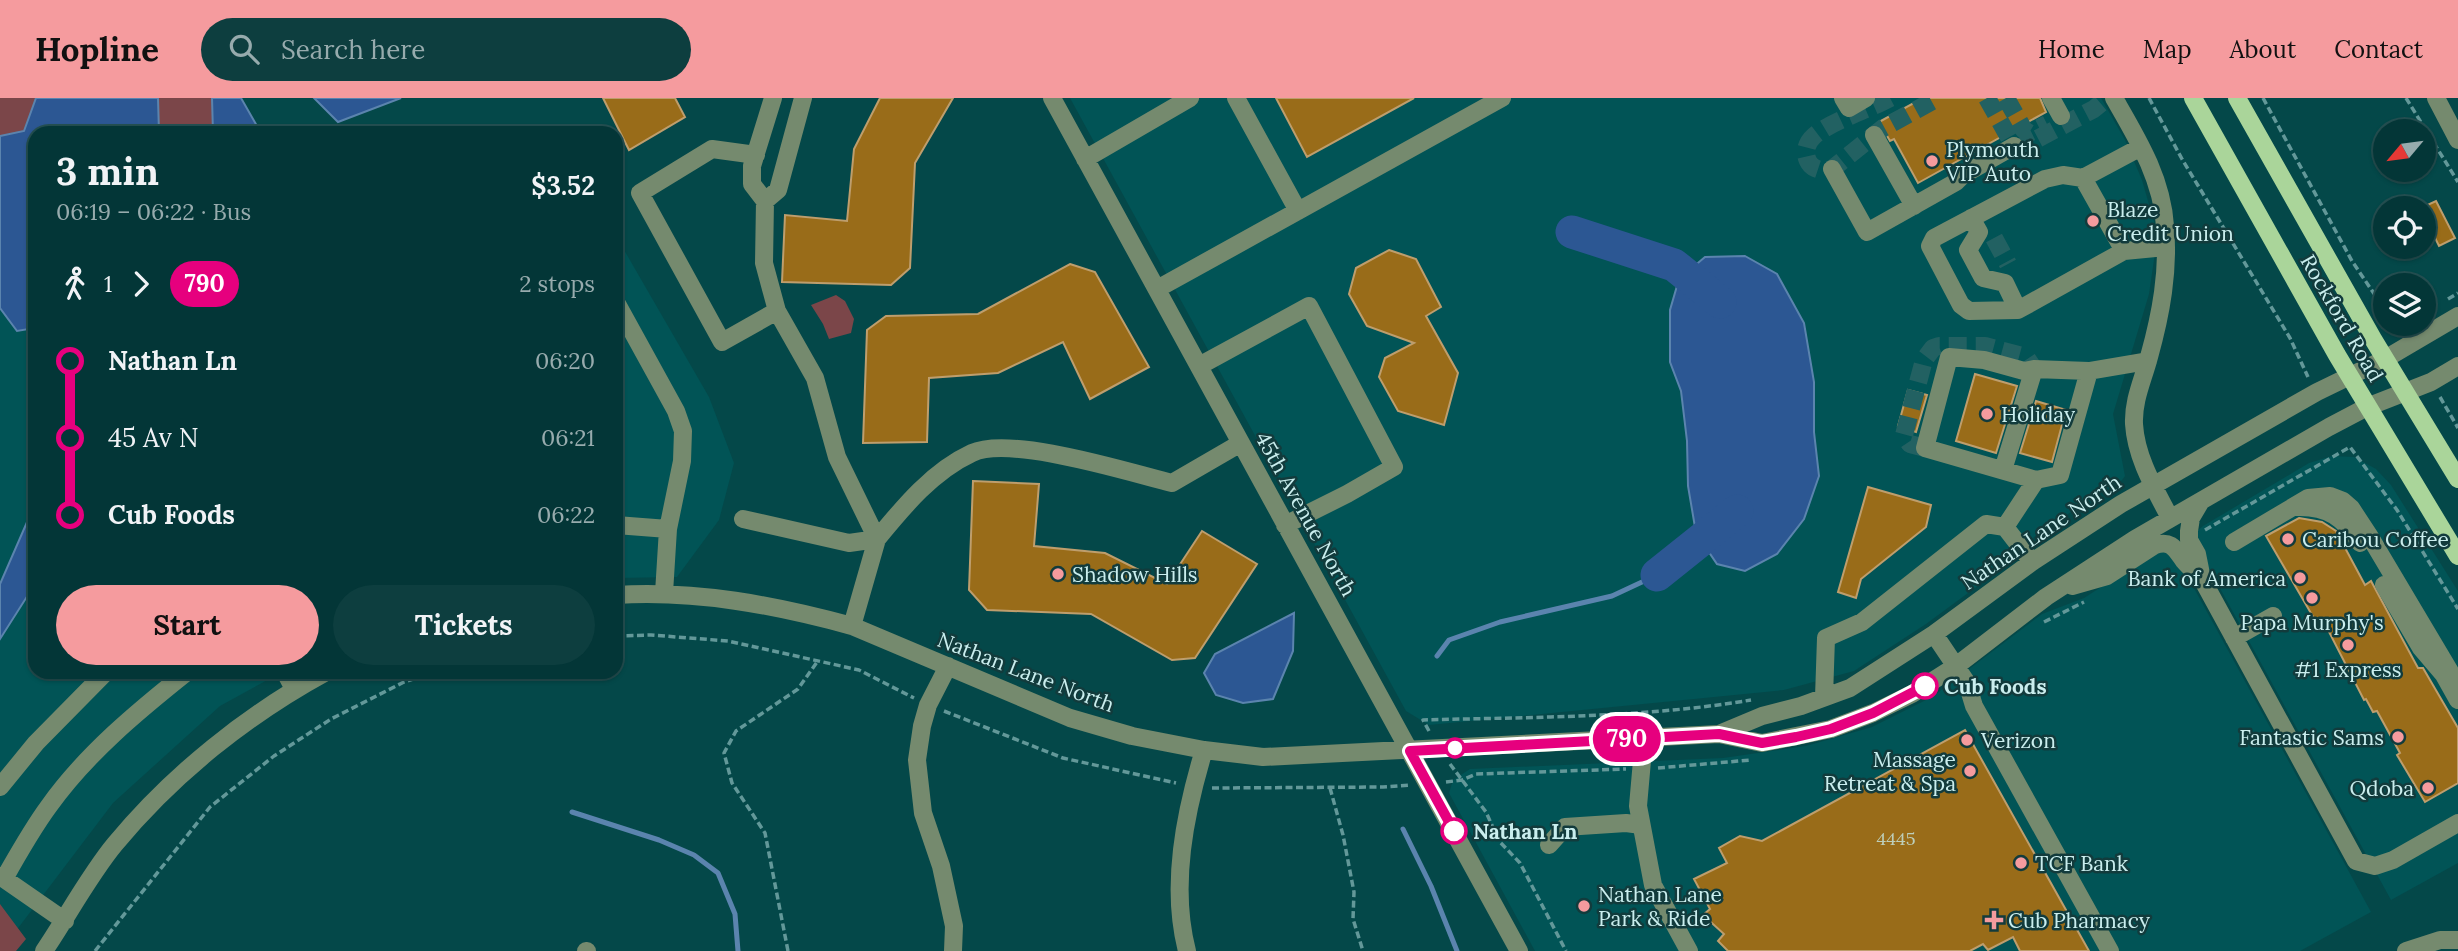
<!DOCTYPE html>
<meta charset="utf-8">
<style>
:root{--surface:#033637;--page:#0d3e3f;--text:#f1f3f6;--muted:#97abad;--line:#245052;--accent:#f59b9e}
body{margin:0;font-family:Lora,serif;background:var(--page);color:var(--text);height:100vh;display:flex;flex-direction:column;font-size:26px;white-space:nowrap}
*{box-sizing:border-box;margin:0}
p{font-size:23px;color:var(--muted)}
.icon{flex:none;width:38px;height:38px;fill:none;stroke:currentColor;stroke-width:2;stroke-linecap:round;stroke-linejoin:round}
.map{position:relative;flex:1;overflow:hidden}
.drawer{position:absolute;left:28px;top:28px;width:595px;height:553px;display:flex;flex-direction:column;background:var(--surface);border-radius:21px;box-shadow:0 2px 5px #0004,0 0 0 2px var(--line)}
.drawer>*{flex:none}
.badge{padding:0 14px;border-radius:23px;font-size:24px;line-height:46px}
.needle{width:46px;rotate:241deg}
.fabs{position:absolute;left:2373px;top:21px;display:grid;gap:14px}
.fabs a{display:grid;place-items:center;width:63px;height:63px;border-radius:50%;background:var(--surface);box-shadow:0 2px 5px #0004,0 0 0 2px var(--line);font-size:35px}
.map>.badge{position:absolute;translate:-50% -50%;box-shadow:0 0 0 4px #fff}
.legs{display:flex;align-items:center;gap:10px;height:77px;padding:0 28px;font-size:23px}
.legs p{margin-inline-start:auto}
.headline{display:flex;align-items:center;justify-content:space-between;height:119px;padding:0 28px}
h1{font-size:38px;font-weight:700;line-height:52px}
.button{display:flex;gap:14px;margin-top:auto;padding:14px 28px}
.button a{flex:1;height:80px;border-radius:42px;background:var(--accent);color:#111;font-size:28px;font-weight:700;line-height:80px;text-align:center}
.button a+a{background:var(--page);color:var(--text)}
ul{padding:0 28px;list-style:none}
li{display:flex;align-items:center;gap:24px;height:77px;font-size:26px}
li i{display:grid;place-items:center;width:10px;height:100%;margin:0 9px;background:currentColor}
li i::after{content:'';width:18px;height:18px;margin:-9px;border:5px solid;border-radius:50%;background:var(--surface)}
li p{margin-inline-start:auto}
li:first-child i{background:linear-gradient(#0000 50%,currentColor 0)}
li:last-child i{background:linear-gradient(currentColor 50%,#0000 0)}
header{display:flex;align-items:center;gap:42px;box-sizing:border-box;height:98px;padding:0 35px;background:var(--accent);color:#111}
header strong{font-size:33px}
nav{display:flex;gap:38px;margin-inline-start:auto;font-size:24px}
.search{width:490px;height:63px;background:var(--page);display:flex;align-items:center;gap:18px;box-sizing:border-box;padding:0 24px;border-radius:38px;color:var(--muted);font-size:26px}
.map>svg:first-child{display:block}
</style>
<header>
<strong>Hopline</strong>
<div class="search"><svg class="icon" aria-label="search" viewBox="0 0 24 24"><circle cx="10" cy="10" r="6"/><path d="M15 15l6 6"/></svg>Search here</div>
<nav><a>Home</a><a>Map</a><a>About</a><a>Contact</a></nav>
</header>
<div class="map">
<svg width="2458" height="853" viewBox="0 0 2458 853">
<rect width="100%" height="100%" fill="#044849"/>
<!-- built -->
<path fill="#015456" d="M 1070,0 L 2101,0 L 2125,42 L 2142,82 L 2154,124 L 2156,148 L 2149,196 L 2113,316 L 2125,378 L 2122,382 L 2038,435 L 2006,467 L 1926,526 L 1854,573 L 1784,592 L 1429,627 L 1406,613 Z
M 616,138 L 709,299 L 734,365 L 719,422 L 677,479 L 616,480 Z
M 0,183 L 35,250 L 35,574 L 282,574 L 220,608 L 113,705 L 6,846 L 0,839 Z
M 2332,358 L 2354,359 L 2376,371 L 2391,387 L 2458,493 L 2458,765 L 2391,802 L 2194,443 L 2196,434 L 2203,428 L 2309,365 Z
M 2162,450 L 2177,459 L 2371,814 L 2300,853 L 1535,853 L 1449,695 L 1453,682 L 1470,671 L 1723,660 L 1806,648 L 1872,629 L 1932,599 L 2042,516 L 2084,500 Z"/>
<!-- green -->
<path fill="#7b4649" d="M 0,0 L 36,0 L 24,33 L 0,38 Z
M 158,0 L 212,0 L 213,35 L 159,35 Z
M 836,197 L 845,203 L 854,221 L 851,235 L 829,241 L 823,226 L 811,207 Z
M 0,806 L 26,841 L 16,853 L 0,853 Z"/>
<!-- water -->
<path fill="#2c5793" stroke="#5b84ae" stroke-width="2" d="M 36,0 L 158,0 L 159,35 L 35,35 L 35,230 L 17,233 L 0,210 L 0,38 L 24,33 Z
M 212,0 L 241,0 L 261,35 L 213,35 Z
M 314,0 L 401,0 L 338,24 Z
M 1745,158 L 1777,176 L 1804,225 L 1814,284 L 1814,334 L 1819,378 L 1804,421 L 1777,456 L 1745,473 L 1717,466 L 1696,435 L 1688,388 L 1687,343 L 1681,293 L 1670,264 L 1670,212 L 1679,181 L 1705,159 Z
M 35,306 L 35,486 L 0,541 L 0,486 L 31,415 L 29,308 Z
M 1294,515 L 1293,553 L 1273,601 L 1243,605 L 1216,597 L 1204,575 L 1215,556 Z"/>
<g fill="none" stroke-linecap="round" stroke-linejoin="round">
<!-- stream -->
<path stroke="#5b84ae" stroke-width="5" d="M 1437,558 L 1449,542 L 1500,524 L 1612,498 L 1657,477
M 572,714 L 659,742 L 694,757 L 718,775 L 735,816 L 738,853
M 1403,731 L 1431,788 L 1457,853"/>
<!-- river -->
<path stroke="#2c5793" stroke-width="33" d="M 1572,134 L 1674,167 L 1720,204
M 1657,477 L 1737,413"/>
</g>
<!-- building -->
<path fill="#996c19" stroke="#be9e6d" stroke-width="2" d="M 603,0 L 675,0 L 685,19 L 629,52 Z
M 880,0 L 953,0 L 915,65 L 910,170 L 891,187 L 782,184 L 785,117 L 847,123 L 854,51 Z
M 1276,0 L 1414,0 L 1307,59 Z
M 1923,0 L 2040,0 L 2046,14 L 1918,85 L 1894,41 L 1890,43 L 1879,24 Z
M 2436,103 L 2455,140 L 2439,148 L 2424,117 L 2424,110 L 2421,110 Z
M 1389,152 L 1416,161 L 1441,209 L 1426,218 L 1458,275 L 1444,327 L 1398,313 L 1379,279 L 1385,260 L 1414,245 L 1367,228 L 1349,196 L 1356,170 Z
M 1070,166 L 1095,174 L 1149,269 L 1090,301 L 1063,244 L 998,275 L 929,280 L 927,344 L 863,345 L 867,232 L 886,218 L 978,216 Z
M 1975,276 L 2017,288 L 1996,355 L 1956,343 Z
M 1908,292 L 1927,297 L 1916,334 L 1898,328 Z
M 2036,303 L 2066,312 L 2052,364 L 2020,355 Z
M 973,383 L 1039,386 L 1034,448 L 1105,455 L 1167,486 L 1202,433 L 1257,466 L 1195,560 L 1172,562 L 1091,516 L 987,512 L 969,492 Z
M 1868,389 L 1931,407 L 1926,429 L 1861,481 L 1856,500 L 1838,494 Z
M 2299,420 L 2322,424 L 2336,433 L 2365,487 L 2371,483 L 2418,570 L 2423,570 L 2458,630 L 2458,685 L 2425,704 L 2397,657 L 2400,655 L 2377,613 L 2373,614 L 2366,601 L 2364,602 L 2325,526 L 2319,529 L 2266,438 Z
M 1965,632 L 2089,853 L 2020,853 L 2013,839 L 1988,852 L 1983,846 L 1970,853 L 1728,853 L 1718,843 L 1724,836 L 1703,817 L 1710,811 L 1694,781 L 1727,765 L 1719,750 L 1740,738 L 1762,743 Z"/>
<g fill="none" stroke-linecap="round" stroke-linejoin="round">
<!-- minor-tunnel -->
<path stroke="#226162" stroke-width="18" stroke-dasharray="18 9" stroke-linecap="butt" d="M 1890,0 C 1868,12 1831,23 1814,38 C 1797,53 1809,78 1832,71 L 1883,30 L 1938,0
M 1987,0 L 2011,43 L 2020,50 L 2094,11 L 2107,0
M 2006,0 L 2024,32 L 2029,35 L 2047,26
M 1994,140 L 2008,166
M 1925,350 L 1910,346 L 1904,337 L 1924,262 L 1933,250 L 1939,248 L 1985,248 L 2026,259 L 2034,271"/>
<!-- path -->
<path stroke="#639899" stroke-width="3.5" stroke-dasharray="7 3.5" stroke-linecap="butt" d="M 2149,0 L 2182,61 L 2290,240 L 2308,279
M 2263,0 L 2352,163 L 2385,212
M 2406,0 L 2458,84
M 2448,201 L 2458,195
M 2424,215 L 2435,209
M 2395,227 L 2398,226
M 2440,299 L 2458,330
M 2205,432 L 2350,349 L 2397,412 L 2458,511
M 2044,524 L 2084,504
M 616,538 L 651,537 L 728,543 L 859,572 L 914,600
M 944,613 L 1063,660 L 1176,685
M 1429,633 L 1423,622 C 1532,619 1644,620 1751,602
M 1450,666 L 1486,714 L 1499,743 L 1520,765 L 1566,853
M 1658,670 L 1751,662
M 1446,684 L 1462,682 L 1476,676 L 1626,671
M 1212,690 L 1383,689 L 1410,687
M 1330,690 L 1343,737 L 1354,794 L 1353,821 L 1363,853
M 95,853 L 210,709 L 274,658 L 331,621 L 404,584 L 436,574
M 788,853 L 765,735 L 732,685 L 724,655 L 736,633 L 798,591 L 817,564"/>
<!-- minor -->
<path stroke="#758a6e" stroke-width="18" d="M 773,0 L 752,68 L 752,86 L 765,103 L 778,92 L 803,0
M 1052,0 L 1519,853
M 1236,0 L 1298,113
M 1843,0 L 1849,10 L 1866,0
M 2051,0 L 2061,18
M 2114,0 C 2137,40 2162,80 2165,128 C 2169,173 2161,216 2149,259 C 2143,282 2133,302 2134,326 C 2136,360 2155,391 2170,420
M 2436,0 L 2458,42
M 1874,37 L 1914,108
M 756,57 L 712,51 L 640,95 L 722,244 L 777,213
M 1085,61 L 1190,0
M 1832,71 L 1867,134 L 1956,84 L 1963,77 L 2014,48
M 2083,80 L 2124,153 L 2018,212 L 1969,213 L 1961,207 L 1930,148 L 1934,140 L 2045,81 L 2063,77 L 2083,80 L 2141,49
M 765,103 L 764,165 L 777,213 L 815,280 L 837,359 L 877,441 L 852,528
M 1971,120 L 1979,134 L 1968,152 L 1983,180 L 2005,185 L 2018,212
M 2124,153 L 2166,149
M 1157,191 L 1502,0
M 616,204 L 676,313 L 683,333 L 682,363 L 668,431 L 616,427
M 1199,268 L 1309,208 L 1394,369 L 1347,396 L 1285,427
M 2003,372 L 2034,271
M 2036,382 L 2060,377 L 2089,273
M 2201,403 L 2191,420 L 2189,433 L 2189,442 L 2197,456 L 2202,481
M 2297,409 C 2328,408 2344,420 2360,445
M 743,421 L 849,445 L 877,441 C 904,408 933,373 972,355 C 1010,337 1128,374 1172,385 L 1241,345
M 2234,444 L 2308,400 L 2330,398 L 2343,403 L 2351,410 L 2370,439 L 2458,587
M 2032,464 L 2005,429 L 2036,382 L 1925,350 L 1949,259 L 1984,262 L 2024,273 L 2034,271 L 2089,273 L 2148,263
M 2384,487 L 2421,550 L 2444,577 L 2458,602
M 2072,488 L 2107,478 L 2155,447 C 2172,442 2175,451 2184,463 C 2189,469 2196,475 2202,481 L 2356,763 L 2375,768 L 2393,762 L 2458,725
M 664,495 L 668,431
M 616,497 C 696,492 775,507 852,528 L 1070,620 L 1132,638 L 1204,652 L 1263,659 L 1719,636 L 1762,645 L 1831,631 L 1873,615 L 1912,596 L 1956,568 L 2046,499 L 2135,441 L 2329,329 L 2367,309 L 2431,284 L 2458,268
M 1934,536 L 1967,585 L 1974,608 L 2110,853
M 2234,540 L 2273,518
M 948,568 L 928,607 L 922,628 L 917,662 L 923,715 L 941,768 L 954,828 L 953,853
M 285,574 L 294,591
M 1824,599 L 1826,540 L 1862,524 L 1986,426 L 2005,429
M 1719,636 L 1762,618 L 1801,608 L 1850,590 L 1934,536 L 2032,464 L 2121,406 L 2317,294 L 2385,261 L 2458,218
M 1644,640 L 1638,708 L 1653,787 L 1689,853
M 0,689 L 36,645 L 106,574
M 1549,747 L 1565,729 L 1626,725 L 1641,727
M 0,778 L 65,823
M 4,781 C 18,756 32,731 49,708 C 86,656 138,613 187,574
M 44,853 C 67,819 90,776 115,746 C 173,676 247,617 326,574
M 586,853 L 587,853
M 1187,853 C 1170,788 1185,715 1204,652
M 2406,853 L 2440,842 L 2458,842"/>
<!-- major -->
<path stroke="#aad59a" stroke-width="18" d="M 2193,0 L 2337,257 L 2458,458
M 2237,0 L 2373,241 L 2458,381"/>
</g>
<g fill="none" stroke-linecap="round" stroke-linejoin="round">
<!-- line-1 casing -->
<g stroke="#fff" stroke-width="16">
<path id="line-1" d="M 1454,733 L 1410,653 L 1719,636 L 1762,645 L 1796,639 L 1831,631 L 1873,615 L 1925,588"/>
</g>
<!-- line-1 -->
<use href="#line-1" stroke="#e6007e" stroke-width="10"/>
</g>
<!-- markers -->
<g fill="#f59b9e" stroke="#123b3c" stroke-width="2.5">
<circle cx="1932" cy="63" r="7"/>
<circle cx="2093" cy="123" r="7"/>
<circle cx="1987" cy="316" r="7"/>
<circle cx="2288" cy="441" r="7"/>
<circle cx="1058" cy="476" r="7"/>
<circle cx="2300" cy="480" r="7"/>
<circle cx="2312" cy="500" r="7"/>
<circle cx="2348" cy="547" r="7"/>
<circle cx="2398" cy="639" r="7"/>
<circle cx="1967" cy="642" r="7"/>
<circle cx="1970" cy="673" r="7"/>
<circle cx="2428" cy="690" r="7"/>
<circle cx="2021" cy="765" r="7"/>
<circle cx="1584" cy="808" r="7"/>
<path d="M1990.5 811.5h7v7h7v7h-7v7h-7v-7h-7v-7h7z"/>
</g>
<g fill="#fff" stroke="#e6007e" stroke-width="3.5">
<circle cx="1925" cy="588" r="12"/>
<circle cx="1455" cy="650" r="9"/>
<circle cx="1454" cy="733" r="12"/>
</g>
<g text-anchor="middle" dominant-baseline="central" stroke-width="5" stroke-linejoin="round" paint-order="stroke">
<!-- number labels -->
<g font-size="18" fill="#beceb9">
<text x="1896" y="740">4445</text>
</g>
<!-- poi labels -->
<g font-size="21" fill="#caeeee" stroke="#123b3c" text-anchor="start">
<text x="1946" y="51">Plymouth<tspan x="1946" dy="24">VIP Auto</tspan></text>
<text x="2107" y="111">Blaze<tspan x="2107" dy="24">Credit Union</tspan></text>
<text x="2001" y="316">Holiday</text>
<text x="2302" y="441">Caribou Coffee</text>
<text x="1072" y="476">Shadow Hills</text>
<text x="2286" y="480" text-anchor="end">Bank of America</text>
<text x="2312" y="524" text-anchor="middle">Papa Murphy's</text>
<text x="2348" y="571" text-anchor="middle">#1 Express</text>
<text x="2384" y="639" text-anchor="end">Fantastic Sams</text>
<text x="1981" y="642">Verizon</text>
<text x="1956" y="661" text-anchor="end">Massage<tspan x="1956" dy="24">Retreat &amp; Spa</tspan></text>
<text x="2414" y="690" text-anchor="end">Qdoba</text>
<text x="2035" y="765">TCF Bank</text>
<text x="1598" y="796">Nathan Lane<tspan x="1598" dy="24">Park &amp; Ride</tspan></text>
<text x="2008" y="822">Cub Pharmacy</text>
</g>
<!-- street labels -->
<g font-size="21" fill="#caeeee" stroke="#123b3c">
<text transform="translate(2342 220) rotate(60)">Rockford Road</text>
<text transform="translate(1306 416) rotate(61)">45th Avenue North</text>
<text transform="translate(2041 434) rotate(-34)">Nathan Lane North</text>
<text transform="translate(1026 574) rotate(21)">Nathan Lane North</text>
</g>
<!-- stop labels -->
<g font-size="21" font-weight="bold" fill="#caeeee" stroke="#123b3c" text-anchor="start">
<text x="1944" y="588">Cub Foods</text>
<text x="1473" y="733">Nathan Ln</text>
</g>
</g>
</svg>
<div class="fabs">
<a><svg class="needle" viewBox="-14 -14 28 28"><path d="M0-13l5 13h-10z" fill="#e53935"/><path d="M0 13l5-13h-10z" fill="#97abad"/></svg></a>
<a><svg class="icon" aria-label="locate" viewBox="0 0 24 24"><circle cx="12" cy="12" r="6"/><path d="M12 2v4M12 18v4M2 12h4M18 12h4"/></svg></a>
<a><svg class="icon" aria-label="layers" viewBox="0 0 24 24"><path d="M12 4l9 5-9 5-9-5zM3 14l9 5 9-5"/></svg></a>
</div>
<b class="badge" style="left:1627px;top:641px;background:#e6007e;color:#fff">790</b>
<section class="drawer">
<div class="headline"><div><h1>3 min</h1><p>06:19 – 06:22 · Bus</p></div><b>$3.52</b></div>
<div class="legs"><svg class="icon" aria-label="walk" viewBox="0 0 24 24"><circle cx="13" cy="4" r="2"/><path d="M13 8l-2 6 4 7M11 14l-3 7M7 12l3-4h3l4 4"/></svg>1<svg class="icon" aria-label="forward" viewBox="0 0 24 24"><path d="M9 5l7 7-7 7"/></svg><b class="badge" style="background:#e6007e;color:#fff">790</b><p>2 stops</p></div>
<ul>
<li><i style="color:#e6007e"></i><b>Nathan Ln</b><p>06:20</p></li>
<li><i style="color:#e6007e"></i><span>45 Av N</span><p>06:21</p></li>
<li><i style="color:#e6007e"></i><b>Cub Foods</b><p>06:22</p></li>
</ul>
<div class="button"><a>Start</a><a>Tickets</a></div>
</section>
</div>
